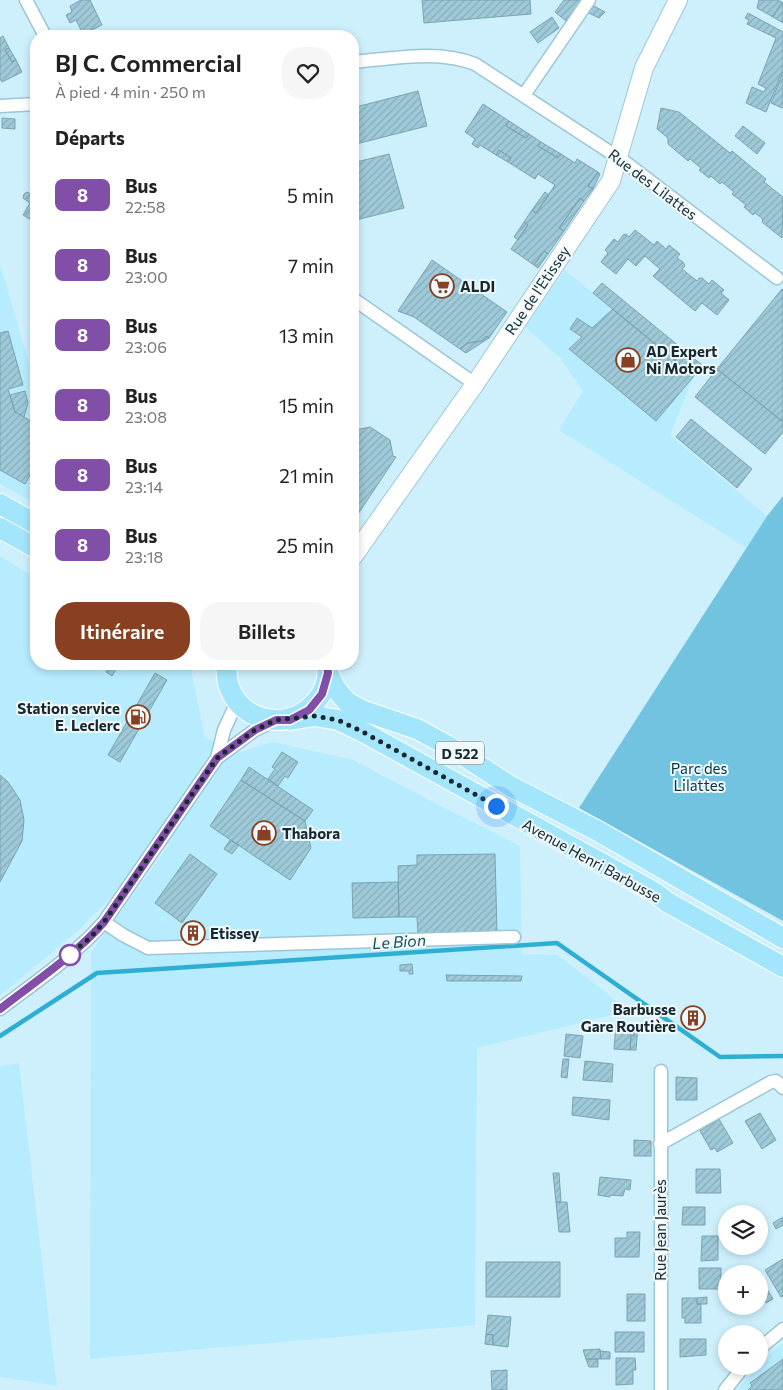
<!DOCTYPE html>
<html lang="fr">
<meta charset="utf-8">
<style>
:root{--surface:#fff;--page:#f6f6f6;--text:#222;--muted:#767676;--accent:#884021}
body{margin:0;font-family:Commissioner,sans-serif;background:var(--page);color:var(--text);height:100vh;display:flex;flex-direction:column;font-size:19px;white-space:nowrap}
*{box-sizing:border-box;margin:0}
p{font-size:16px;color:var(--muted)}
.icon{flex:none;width:28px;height:28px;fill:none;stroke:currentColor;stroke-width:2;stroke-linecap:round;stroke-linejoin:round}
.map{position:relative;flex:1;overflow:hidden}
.panel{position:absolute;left:30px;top:30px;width:329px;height:640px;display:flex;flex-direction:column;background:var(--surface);border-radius:20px;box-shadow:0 2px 8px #0003}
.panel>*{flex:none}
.badge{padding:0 10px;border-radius:8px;font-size:18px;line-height:32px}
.buttons{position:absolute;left:718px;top:1205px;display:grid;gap:10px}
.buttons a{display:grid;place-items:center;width:50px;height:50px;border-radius:50%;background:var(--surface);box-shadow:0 2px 8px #0003;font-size:25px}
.you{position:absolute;width:25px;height:25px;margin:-12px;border:4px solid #fff;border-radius:50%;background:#1a73e8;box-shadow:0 0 0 8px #1a73e833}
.map>.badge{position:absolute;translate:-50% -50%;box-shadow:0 0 0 2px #fff}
h2{padding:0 25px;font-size:19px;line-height:45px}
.round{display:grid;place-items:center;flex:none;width:52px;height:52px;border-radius:20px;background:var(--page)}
.summary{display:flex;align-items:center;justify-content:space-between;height:85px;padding:0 25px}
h1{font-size:24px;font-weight:600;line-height:38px}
.action{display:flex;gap:10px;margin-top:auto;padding:10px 25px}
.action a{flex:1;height:58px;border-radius:20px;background:var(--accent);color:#fff;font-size:20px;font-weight:600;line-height:58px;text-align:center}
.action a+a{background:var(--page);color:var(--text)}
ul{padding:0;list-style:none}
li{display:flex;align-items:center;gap:15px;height:70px;padding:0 25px}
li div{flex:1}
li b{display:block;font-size:19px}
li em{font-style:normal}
li .badge{min-width:55px;font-weight:700;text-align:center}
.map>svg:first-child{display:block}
</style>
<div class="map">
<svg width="783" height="1390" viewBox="0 0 783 1390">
<defs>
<pattern id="building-hatch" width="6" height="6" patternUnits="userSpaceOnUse" patternTransform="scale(1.25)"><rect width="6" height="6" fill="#9ec9d8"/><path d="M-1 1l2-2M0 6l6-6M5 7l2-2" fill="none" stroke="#87adba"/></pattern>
</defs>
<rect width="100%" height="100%" fill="#cef0fd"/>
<!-- built -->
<path fill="#b7ecff" d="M 0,264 L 36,387 L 36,504 L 0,484 Z
M 565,270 L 694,376 L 670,435 L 767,516 L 746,548 L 559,430 L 583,391 L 560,358 L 525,327 Z
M 0,556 L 36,578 L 36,664 L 190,664 L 205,738 L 240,752 L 272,742 L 354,760 L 379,774 L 520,846 L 522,954 L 558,955 L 629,1011 L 477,1048 L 475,1325 L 90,1359 L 91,952 L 172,841 L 115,893 L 78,931 L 0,995 Z
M 19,1063 L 54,1364 L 57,1386 L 0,1377 L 0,1066 Z
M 783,1343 L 783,1390 L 736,1390 L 777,1347 Z"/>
<!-- park -->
<path fill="#72c3e0" d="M 783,496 L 783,921 L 579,808 L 767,516 Z"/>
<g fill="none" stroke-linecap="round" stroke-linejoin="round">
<!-- stream -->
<path stroke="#2faed3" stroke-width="4.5" d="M 0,1036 L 97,973 L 557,943 L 720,1057 L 783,1056"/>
</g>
<!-- building -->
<path fill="url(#building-hatch)" stroke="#7aa3b2" d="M 81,0 L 90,0 L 102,25 L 83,34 L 76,20 L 70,23 L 66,15 L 72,12 L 70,6 Z
M 422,0 L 530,0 L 531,14 L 424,23 Z
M 564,0 L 583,0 L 566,21 L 555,12 Z
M 759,0 L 777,0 L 782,2 L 773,17 L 757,8 Z
M 782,2 L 783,3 L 783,23 L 773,17 Z
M 592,5 L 605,12 L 599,18 L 587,12 Z
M 748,13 L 783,32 L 783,69 L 766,112 L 746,103 L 752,87 L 764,92 L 766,88 L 758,84 L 776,38 L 747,24 L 749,20 L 745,18 Z
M 552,17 L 559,28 L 538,43 L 530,32 Z
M 3,36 L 9,48 L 5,50 L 12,62 L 16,60 L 22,72 L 2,82 L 0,79 L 0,38 Z
M 9,48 L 16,60 L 12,62 L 5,50 Z
M 783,72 L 783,106 L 782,108 L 771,103 Z
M 418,91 L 427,126 L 352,145 L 352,108 Z
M 483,104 L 509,121 L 506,126 L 526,138 L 529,134 L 541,142 L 538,146 L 558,158 L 561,154 L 575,163 L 577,159 L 598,172 L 588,186 L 593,189 L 584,201 L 580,198 L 559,228 L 564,231 L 548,254 L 544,251 L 534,265 L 511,249 L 528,225 L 524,222 L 532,210 L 536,213 L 555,185 L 538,174 L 535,179 L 508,162 L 511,158 L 499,150 L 496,155 L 480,145 L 478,148 L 472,144 L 475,139 L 465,132 Z
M 661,108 L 679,112 L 730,153 L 732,151 L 766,179 L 764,182 L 783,197 L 782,238 L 762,222 L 763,219 L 755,213 L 753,215 L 744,207 L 746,205 L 732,194 L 734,192 L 722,182 L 720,184 L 711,176 L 709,178 L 699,170 L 701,168 L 690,159 L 688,161 L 668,144 L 668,138 L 657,129 Z
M 2,118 L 15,119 L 15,129 L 2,128 Z
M 509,121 L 529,134 L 526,138 L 506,126 Z
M 743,126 L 765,143 L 757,154 L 735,136 Z
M 541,142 L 561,154 L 558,158 L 538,146 Z
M 499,150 L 511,158 L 508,162 L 496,155 Z
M 389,154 L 404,208 L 352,221 L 352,163 Z
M 598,172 L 600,174 L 593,189 L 588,186 Z
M 36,185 L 36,223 L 23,215 L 30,203 L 23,198 L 24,194 L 27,192 L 31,194 Z
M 545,192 L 549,195 L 536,213 L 532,210 Z
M 580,198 L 584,201 L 564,231 L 559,228 Z
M 524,222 L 528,225 L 518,240 L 514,237 Z
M 635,230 L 654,245 L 657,241 L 666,249 L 669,245 L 680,254 L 677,258 L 683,262 L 685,266 L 682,269 L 697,281 L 699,278 L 702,278 L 709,284 L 712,280 L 724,290 L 721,293 L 729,300 L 717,315 L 702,303 L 695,311 L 653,276 L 660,269 L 645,256 L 636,266 L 628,259 L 616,274 L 601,262 L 608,253 L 605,250 L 614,239 L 618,242 L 623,235 L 626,234 L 629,237 Z
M 544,251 L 548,254 L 538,268 L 534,265 Z
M 432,260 L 507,312 L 489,338 L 486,336 L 482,341 L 468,343 L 460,349 L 414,317 L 398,311 Z
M 602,283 L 702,365 L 694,376 L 593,293 Z
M 782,289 L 783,290 L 783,422 L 717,369 Z
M 613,309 L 694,376 L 656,421 L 569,349 L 582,337 L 570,329 L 577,318 L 592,328 Z
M 8,331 L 23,385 L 8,389 L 15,412 L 36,424 L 36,465 L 25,484 L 0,470 L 0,333 Z
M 486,336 L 489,338 L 466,353 L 460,349 L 468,343 L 482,341 Z
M 717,369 L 783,422 L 783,432 L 765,454 L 695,397 Z
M 25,391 L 28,403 L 24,417 L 15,412 L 10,395 Z
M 691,419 L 752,469 L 737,488 L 676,437 Z
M 370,427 L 390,440 L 393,456 L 396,457 L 352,523 L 352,429 L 355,430 Z
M 110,664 L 118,666 L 112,676 L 106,672 Z
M 155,673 L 167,680 L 120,762 L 108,755 Z
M 282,752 L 298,762 L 288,778 L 285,776 L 278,786 L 268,779 L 275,769 L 272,767 Z
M 249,767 L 313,810 L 305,821 L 241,780 Z
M 0,775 L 8,782 L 20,800 L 24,820 L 22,841 L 0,882 Z
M 241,780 L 305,821 L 311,848 L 290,880 L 210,826 Z
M 230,840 L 239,845 L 232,854 L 224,849 Z
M 190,854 L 217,874 L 182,923 L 155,903 Z
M 495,854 L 497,933 L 418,934 L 417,917 L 399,917 L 398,866 L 417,865 L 417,855 Z
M 398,882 L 399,917 L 353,918 L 352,883 Z
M 412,964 L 413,974 L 409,974 L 409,971 L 400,971 L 400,965 Z
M 446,975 L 522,976 L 521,981 L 447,981 Z
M 616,1023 L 635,1025 L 634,1036 L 631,1036 L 630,1050 L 614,1049 Z
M 635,1025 L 638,1025 L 636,1050 L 630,1050 L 631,1036 L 634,1036 Z
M 566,1034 L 583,1036 L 580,1058 L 564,1056 Z
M 563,1059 L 569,1059 L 567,1078 L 561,1077 Z
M 585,1061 L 613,1064 L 612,1082 L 583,1080 Z
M 676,1077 L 697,1078 L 697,1100 L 676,1100 Z
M 573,1097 L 610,1100 L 609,1120 L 572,1115 Z
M 760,1113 L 776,1140 L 762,1149 L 745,1121 Z
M 719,1119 L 733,1143 L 717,1152 L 715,1148 L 711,1150 L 700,1131 Z
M 634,1140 L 651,1141 L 651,1156 L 634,1156 Z
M 696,1169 L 720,1169 L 721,1193 L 696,1193 Z
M 553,1173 L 559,1173 L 561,1202 L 556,1202 Z
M 600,1177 L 631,1180 L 630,1190 L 625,1189 L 623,1196 L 610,1195 L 610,1197 L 598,1195 Z
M 556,1202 L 567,1202 L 570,1232 L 559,1232 Z
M 683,1207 L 705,1207 L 705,1225 L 682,1225 Z
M 783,1217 L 783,1225 L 776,1229 L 773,1223 Z
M 627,1232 L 640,1232 L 639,1257 L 615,1257 L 615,1238 L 627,1238 Z
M 702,1236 L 718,1236 L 718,1260 L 701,1261 Z
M 783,1259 L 783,1296 L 781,1297 L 765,1270 Z
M 486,1262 L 560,1262 L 560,1297 L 486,1297 Z
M 699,1268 L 721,1268 L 721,1289 L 699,1289 Z
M 765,1286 L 773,1299 L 766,1303 L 759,1291 Z
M 627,1294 L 645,1294 L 645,1321 L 627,1321 Z
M 707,1297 L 707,1304 L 697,1304 L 697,1298 Z
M 682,1298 L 697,1298 L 697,1304 L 701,1304 L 701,1323 L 685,1323 L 685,1318 L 682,1318 Z
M 488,1315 L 511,1317 L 508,1347 L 493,1345 L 493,1335 L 486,1334 Z
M 615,1332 L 644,1332 L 644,1352 L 615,1352 Z
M 486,1334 L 493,1335 L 493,1345 L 485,1344 Z
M 680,1339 L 706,1339 L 706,1355 L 680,1357 Z
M 600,1349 L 601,1359 L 586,1359 L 583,1350 Z
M 600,1351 L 610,1352 L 610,1359 L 601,1359 Z
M 616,1358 L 635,1358 L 636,1370 L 633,1370 L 633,1384 L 616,1385 Z
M 586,1359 L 598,1359 L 598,1367 L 589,1367 Z
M 783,1359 L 783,1390 L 748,1390 L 752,1386 L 750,1383 Z
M 507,1370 L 507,1390 L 492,1390 L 491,1371 Z"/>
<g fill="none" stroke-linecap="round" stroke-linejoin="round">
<!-- street casing -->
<g stroke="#9cc6d6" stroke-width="15">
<path id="street" d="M 26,0 L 45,36
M 352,62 C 392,59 437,49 475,64 L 625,162 L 777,278
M 524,95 L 589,0
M 0,106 L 36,104
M 352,298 L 475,384
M 217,758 L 224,730 L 237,702
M 104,922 L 123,935 L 148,948 L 514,937
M 0,1009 C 36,982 74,956 104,922 L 217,758 L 255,730 L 276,720
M 660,1144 L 771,1082 L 776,1081 L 783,1088
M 759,1349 L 783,1329
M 661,1390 L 661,1071
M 725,1390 L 744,1366"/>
</g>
<!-- secondary casing -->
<g stroke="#9cc6d6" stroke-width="20">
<path id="secondary" d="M 352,558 L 475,384 L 611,181 L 644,68 L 678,0"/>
</g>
<!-- primary casing -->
<g stroke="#fff" stroke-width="22">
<path id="primary" d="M 0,504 L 36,524
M 0,528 L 36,548
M 227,664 C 221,716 285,740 317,700 C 324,692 329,679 327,668
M 328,673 L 336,689 L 347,702 L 364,711 L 417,729 L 450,747 L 512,787 L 598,831 L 783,938
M 290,720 L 315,716 L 338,720 L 363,732 L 654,892 L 667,902 L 783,967"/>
</g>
<!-- street -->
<use href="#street" stroke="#fff" stroke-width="12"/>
<!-- secondary -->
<use href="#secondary" stroke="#fff" stroke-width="18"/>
<!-- primary -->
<use href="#primary" stroke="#a3e6fb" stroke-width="20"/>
</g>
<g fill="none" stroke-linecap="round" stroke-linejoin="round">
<!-- line casing -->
<g stroke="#fff" stroke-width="11">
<path id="line" d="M 0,1009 C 36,981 74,956 104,922 L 217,758 L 255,730 L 276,720 L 290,720 L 309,710 L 322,694 L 328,673 L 327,664"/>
</g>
<!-- line -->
<use href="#line" stroke="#824fa8" stroke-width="8"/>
<!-- walk -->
<path stroke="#17282e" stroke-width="5" stroke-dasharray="0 9" d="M 70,955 L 68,956 L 90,938 L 104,922 L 217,758 L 255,730 L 276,720 L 315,716 L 338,720 L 363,732 L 496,806"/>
</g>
<!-- icons -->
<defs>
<g id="supermarket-ring" transform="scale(1.25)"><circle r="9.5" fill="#f0f9fc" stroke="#884021" stroke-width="1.5"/><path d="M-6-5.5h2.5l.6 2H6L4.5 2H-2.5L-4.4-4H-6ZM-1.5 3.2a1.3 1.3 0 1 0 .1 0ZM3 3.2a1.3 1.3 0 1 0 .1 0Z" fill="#884021"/></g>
<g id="shop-ring" transform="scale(1.25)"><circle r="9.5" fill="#f0f9fc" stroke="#884021" stroke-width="1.5"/><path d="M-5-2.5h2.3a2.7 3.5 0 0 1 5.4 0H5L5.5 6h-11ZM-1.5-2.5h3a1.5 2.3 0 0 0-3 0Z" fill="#884021"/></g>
<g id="fuel-ring" transform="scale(1.25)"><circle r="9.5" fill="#f0f9fc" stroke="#884021" stroke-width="1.5"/><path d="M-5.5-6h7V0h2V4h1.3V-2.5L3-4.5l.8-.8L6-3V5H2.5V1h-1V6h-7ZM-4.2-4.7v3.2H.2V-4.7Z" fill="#884021"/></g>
<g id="building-ring" transform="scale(1.25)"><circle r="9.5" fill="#f0f9fc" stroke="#884021" stroke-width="1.5"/><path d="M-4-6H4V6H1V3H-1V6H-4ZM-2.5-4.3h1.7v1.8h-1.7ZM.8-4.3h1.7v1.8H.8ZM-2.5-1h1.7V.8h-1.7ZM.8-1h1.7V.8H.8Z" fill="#884021"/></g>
</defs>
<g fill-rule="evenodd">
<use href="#supermarket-ring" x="442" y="286"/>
<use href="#shop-ring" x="628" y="360"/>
<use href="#fuel-ring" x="138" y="717"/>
<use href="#shop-ring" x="264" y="833"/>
<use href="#building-ring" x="193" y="933"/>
<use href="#building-ring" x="693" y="1018"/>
</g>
<!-- markers -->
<circle fill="#fff" stroke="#824fa8" stroke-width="2.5" cx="70" cy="955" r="10"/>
<g text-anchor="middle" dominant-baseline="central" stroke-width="4" stroke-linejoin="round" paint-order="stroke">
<!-- shield labels -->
<rect fill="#f0f9fc" stroke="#58676c" stroke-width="1" x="436" y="741.5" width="48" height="23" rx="4"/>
<g font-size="14" font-weight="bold" fill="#17282e">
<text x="460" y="753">D 522</text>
</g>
<!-- street labels -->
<g font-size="15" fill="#17282e" stroke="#f0f9fc">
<text transform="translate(653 184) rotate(37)">Rue des Lilattes</text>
<text transform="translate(537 290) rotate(-56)">Rue de l'Etissey</text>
<text transform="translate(592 860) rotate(29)">Avenue Henri Barbusse</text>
<text transform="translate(660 1230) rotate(-90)">Rue Jean Jaurès</text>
</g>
<!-- poi labels -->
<g font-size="15" font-weight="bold" fill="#17282e" stroke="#f0f9fc" text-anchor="start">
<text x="460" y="286">ALDI</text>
<text x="646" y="351">AD Expert<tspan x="646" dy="17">Ni Motors</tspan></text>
<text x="120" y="708" text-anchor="end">Station service<tspan x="120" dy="17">E. Leclerc</tspan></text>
<text x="282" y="833">Thabora</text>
<text x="210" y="933">Etissey</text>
<text x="676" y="1009" text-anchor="end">Barbusse<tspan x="676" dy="17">Gare Routière</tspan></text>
</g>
<!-- park labels -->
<g font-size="15" fill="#003645" stroke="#f0f9fc">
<text x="699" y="768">Parc des<tspan x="699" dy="17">Lilattes</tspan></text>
</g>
<!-- water labels -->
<g font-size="16" font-style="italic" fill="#1b4e5e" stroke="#f0f9fc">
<text transform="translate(399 941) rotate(-4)">Le Bion</text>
</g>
</g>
</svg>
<div class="buttons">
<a><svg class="icon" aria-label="layers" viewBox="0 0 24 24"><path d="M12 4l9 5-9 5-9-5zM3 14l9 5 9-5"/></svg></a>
<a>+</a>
<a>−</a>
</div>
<div class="you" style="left:496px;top:806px"></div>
<section class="panel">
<div class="summary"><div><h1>BJ C. Commercial</h1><p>À pied · 4 min · 250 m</p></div><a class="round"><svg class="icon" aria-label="heart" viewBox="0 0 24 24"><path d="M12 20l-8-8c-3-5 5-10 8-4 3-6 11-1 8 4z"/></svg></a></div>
<h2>Départs</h2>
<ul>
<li><span class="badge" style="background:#824fa8;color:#fff">8</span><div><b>Bus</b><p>22:58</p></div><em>5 min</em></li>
<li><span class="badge" style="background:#824fa8;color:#fff">8</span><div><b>Bus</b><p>23:00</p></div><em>7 min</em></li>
<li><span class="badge" style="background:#824fa8;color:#fff">8</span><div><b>Bus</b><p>23:06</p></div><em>13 min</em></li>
<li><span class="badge" style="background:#824fa8;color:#fff">8</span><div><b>Bus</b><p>23:08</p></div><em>15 min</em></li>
<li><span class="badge" style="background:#824fa8;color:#fff">8</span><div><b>Bus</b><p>23:14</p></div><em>21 min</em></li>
<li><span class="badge" style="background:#824fa8;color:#fff">8</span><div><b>Bus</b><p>23:18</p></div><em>25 min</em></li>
</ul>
<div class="action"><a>Itinéraire</a><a>Billets</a></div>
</section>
</div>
